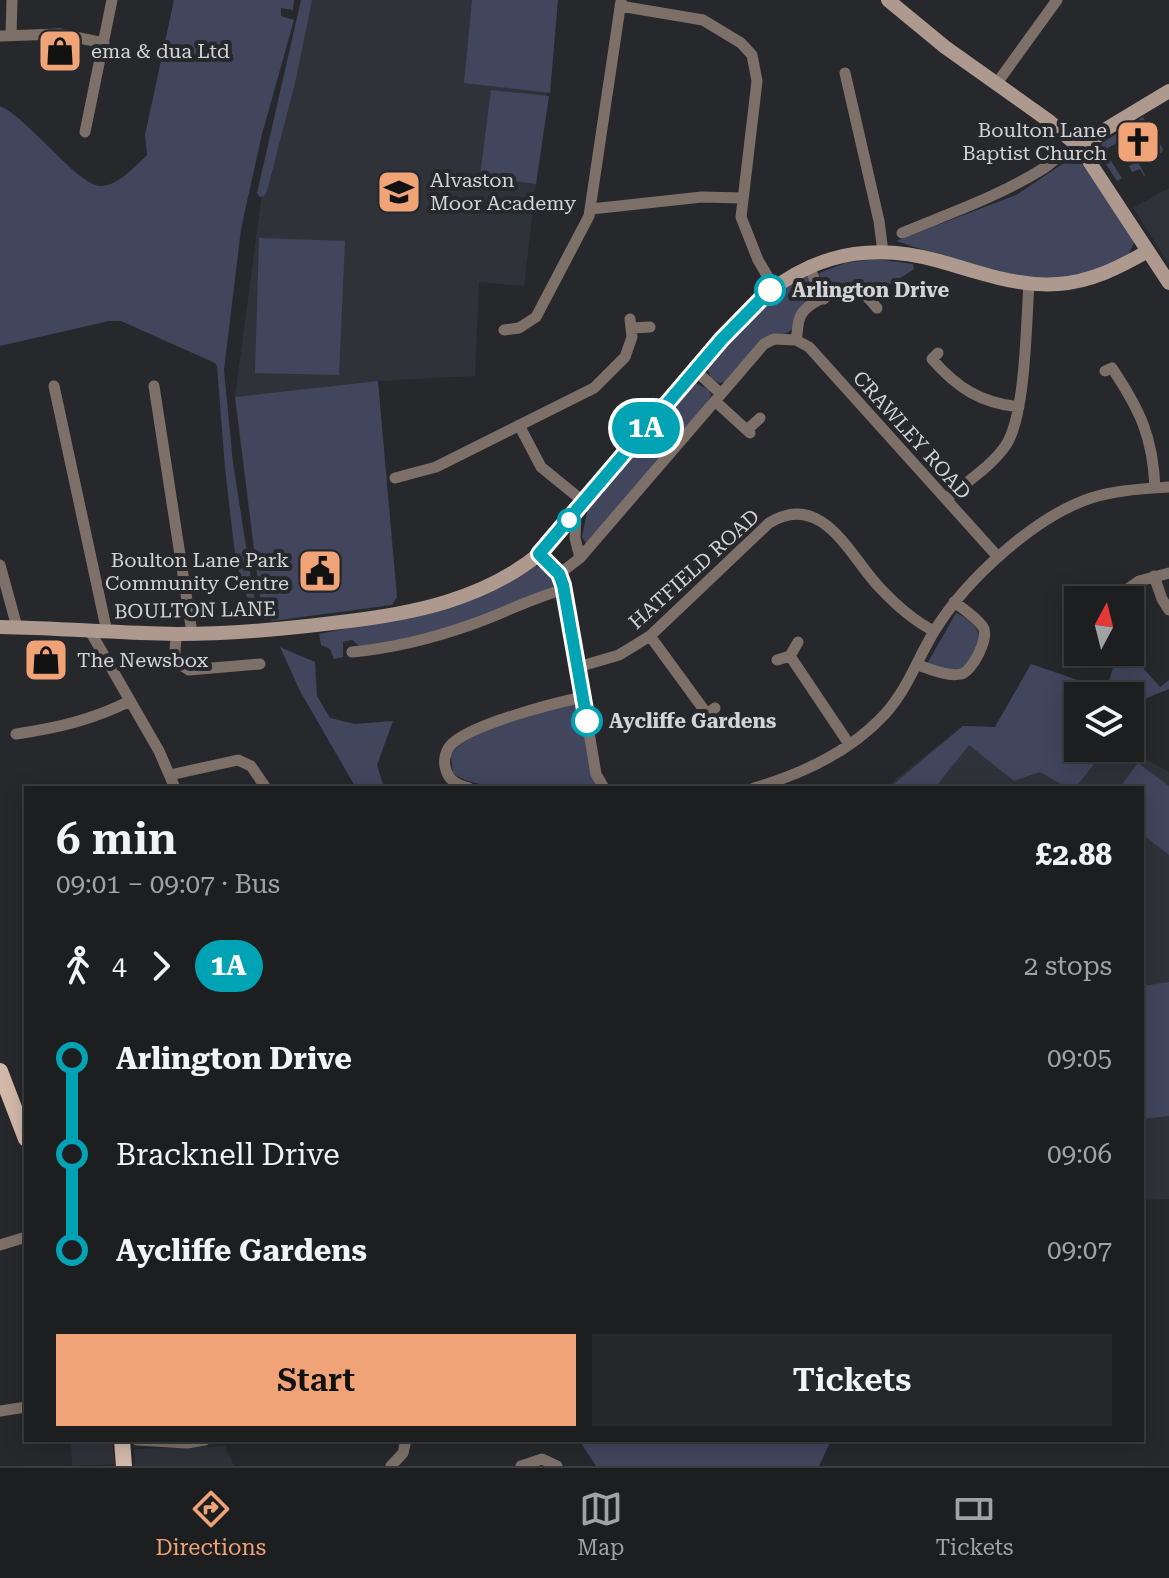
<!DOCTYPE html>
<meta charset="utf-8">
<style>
:root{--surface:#1d1e20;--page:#252729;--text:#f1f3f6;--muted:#a0a2a5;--line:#3b3c3e;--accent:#efa377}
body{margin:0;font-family:"Roboto Serif",serif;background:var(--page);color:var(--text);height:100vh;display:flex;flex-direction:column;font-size:30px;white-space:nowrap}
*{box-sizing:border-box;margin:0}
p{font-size:26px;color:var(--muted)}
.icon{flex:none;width:44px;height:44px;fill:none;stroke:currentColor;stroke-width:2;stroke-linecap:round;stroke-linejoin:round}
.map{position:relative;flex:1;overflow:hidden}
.drawer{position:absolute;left:24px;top:786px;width:1120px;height:656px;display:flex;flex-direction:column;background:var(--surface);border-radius:0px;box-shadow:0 4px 20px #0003,0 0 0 2px var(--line)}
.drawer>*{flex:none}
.badge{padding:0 16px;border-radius:26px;font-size:28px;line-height:52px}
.needle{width:52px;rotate:7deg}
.tools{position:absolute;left:1064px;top:586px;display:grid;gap:16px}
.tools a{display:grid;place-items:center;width:80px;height:80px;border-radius:0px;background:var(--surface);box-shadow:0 4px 20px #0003,0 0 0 2px var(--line);font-size:40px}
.map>.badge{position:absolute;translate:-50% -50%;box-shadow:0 0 0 4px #fff}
.legs{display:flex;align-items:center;gap:12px;height:88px;padding:0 32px;font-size:26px}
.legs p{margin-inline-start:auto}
.summary{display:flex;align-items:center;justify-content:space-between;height:136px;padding:0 32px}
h1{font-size:44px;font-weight:600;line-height:60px}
.button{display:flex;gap:16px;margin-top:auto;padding:16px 32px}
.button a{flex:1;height:92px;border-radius:0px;background:var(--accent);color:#111;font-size:32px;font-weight:600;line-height:92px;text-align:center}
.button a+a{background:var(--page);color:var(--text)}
ul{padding:0 32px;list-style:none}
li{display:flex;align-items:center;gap:28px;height:96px;font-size:30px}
li i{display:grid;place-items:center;width:12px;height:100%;margin:0 10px;background:currentColor}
li i::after{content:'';width:20px;height:20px;margin:-10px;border:6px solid;border-radius:50%;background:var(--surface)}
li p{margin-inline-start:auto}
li:first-child i{background:linear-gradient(#0000 50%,currentColor 0)}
li:last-child i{background:linear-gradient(currentColor 50%,#0000 0)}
.menu{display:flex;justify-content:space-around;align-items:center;height:112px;border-top:2px solid var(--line);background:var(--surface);font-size:22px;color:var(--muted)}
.menu a{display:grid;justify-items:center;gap:4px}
.menu .active{color:var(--accent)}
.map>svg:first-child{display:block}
</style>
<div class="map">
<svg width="1169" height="1466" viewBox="0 0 1169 1466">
<rect width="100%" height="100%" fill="#27282b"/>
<!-- built -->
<path fill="#30323a" d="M 306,0 L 558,0 L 524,286 L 479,282 L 475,376 L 378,381 L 235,397 L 261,201 Z
M 1169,188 L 1169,264 L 1133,208 Z
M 39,640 L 49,640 L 62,678 L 37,676 Z
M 1031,664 L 1125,696 L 1078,696 L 1078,748 L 1127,748 L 1169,772 L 1169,1199 L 1142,1200 L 1142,788 L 884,788 L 963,726 L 995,727 Z
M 71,1440 L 112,1440 L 115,1464 L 72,1466 Z
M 225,1446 L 234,1466 L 135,1466 L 134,1449 Z"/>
<!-- green -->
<path fill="#41465d" d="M 174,0 L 294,0 L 293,10 L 281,8 L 281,16 L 294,20 L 262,134 L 241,229 L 224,370 L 233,463 L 257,617 L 254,619 L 236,563 L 225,468 L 217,366 L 215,363 L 121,321 L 109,321 L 0,346 L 0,106 C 27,117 79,187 101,186 C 118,186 135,166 147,155 L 145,135 Z
M 301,0 L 312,0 L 296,79 L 267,191 L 264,196 L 260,197 L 257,193 Z
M 472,0 L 558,0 L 550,93 L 464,83 Z
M 491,90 L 549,96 L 536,184 L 480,176 Z
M 1143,117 L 1163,149 L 1162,152 L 1150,159 L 1147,158 L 1160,150 L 1157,143 L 1145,146 L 1136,130 L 1129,134 L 1143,160 L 1139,164 L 1145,175 L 1144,176 L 1140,169 L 1132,172 L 1129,166 L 1133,164 L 1128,155 L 1124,157 L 1122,152 L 1127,150 L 1121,141 L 1104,150 L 1122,178 L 1117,181 L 1102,158 L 1102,143 Z
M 1070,159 L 1082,164 L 1087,171 L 1135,241 L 1127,257 L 1089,273 L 1062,278 L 1025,277 L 965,263 L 896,241 L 1016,195 Z
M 259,238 L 345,241 L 339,375 L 255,373 Z
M 876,259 L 913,264 L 914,269 C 879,293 871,292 830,292 L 825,290 L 819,273 L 845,263 Z
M 805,276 L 809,277 L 816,295 C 807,310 798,333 779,335 L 727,381 L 720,383 L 711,379 L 707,367 L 747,317 L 770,297 Z
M 378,381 L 397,597 L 392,605 L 272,621 L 262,613 L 235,397 Z
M 694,382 L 709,390 L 711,395 L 707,404 L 586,543 L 582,537 L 588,507 Z
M 535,565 L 553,576 L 554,586 L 468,622 L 392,642 L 359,646 L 352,640 L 343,642 L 343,657 L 334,659 L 330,649 L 321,645 L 319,634 L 363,625 Z
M 956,613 C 965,616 976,625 979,634 C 981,645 967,669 956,671 C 949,672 938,667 931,666 L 928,662 Z
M 280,647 L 315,662 L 317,696 L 330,718 L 355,724 L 393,721 L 377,765 L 384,788 L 356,788 L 300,691 Z
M 1118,652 L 1129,652 L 1160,687 L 1169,680 L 1169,689 L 1142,700 L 1115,693 L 1119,696 L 1078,696 L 1078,748 L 1107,748 L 1075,788 L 1068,788 L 1040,772 L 1014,781 L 969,745 L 938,784 L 942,788 L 889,788 L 963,726 L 995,727 L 1031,664 L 1106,690 Z
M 567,704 L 574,704 L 581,711 L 596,788 C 563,788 477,794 453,773 L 451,756 C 461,731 540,712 567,704 Z
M 1138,763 L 1169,786 L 1169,855 L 1142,834 L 1142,788 L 1119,788 Z
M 1169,982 L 1169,1116 L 1142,1119 L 1142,986 Z
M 579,1440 L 831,1440 L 819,1466 L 596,1466 Z"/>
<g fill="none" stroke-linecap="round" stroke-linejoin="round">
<!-- street -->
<path stroke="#7d7069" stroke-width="11" d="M 620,6 L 703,20 L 741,43 L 752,55 L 757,81 L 741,217 L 758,260 L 774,287
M 11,35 L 12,0
M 0,36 L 60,34 L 104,43
M 845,73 L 879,221 L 883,252
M 997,83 L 1057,0
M 85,132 L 112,0
M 591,209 L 702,197 L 742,198
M 902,233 C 950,213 1000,196 1044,168 C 1059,158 1061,150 1081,149
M 809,267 L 824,299
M 870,299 L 882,287
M 631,328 L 650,327
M 504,330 L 519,328 L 536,317 L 589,216 L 621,1
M 796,340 L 809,347 L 998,557
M 938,353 L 932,359 C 957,388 981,403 1019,407
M 695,370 L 720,393
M 1105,371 L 1112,368 C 1140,410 1153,437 1155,488
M 54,386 L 107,632
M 154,386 L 192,633
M 715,401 L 750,433
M 519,425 L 541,467 L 584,502
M 747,430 L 760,418
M 395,478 L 436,467 L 594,388 L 625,357 L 632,337 L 630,319
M 946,499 C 965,483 992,466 1006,445 C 1026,414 1026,323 1029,284
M 576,512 L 575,538 L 580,558
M 539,554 L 559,574 L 565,589 L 596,774 L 604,788
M 0,565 L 17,627
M 559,574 L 580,558 L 764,344 L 774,339 L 796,340 C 798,332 797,322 801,315 C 810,299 848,285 864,295 C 870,298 873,304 877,308
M 1154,576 L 1162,599 L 1169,610
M 1112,600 L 1139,581 L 1169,573
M 1071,629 L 1078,625
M 90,631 L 159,751 L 175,788
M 177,634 C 174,650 172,662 189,670 L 260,664
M 650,636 L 707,714
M 352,652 C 393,648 434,638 473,624 C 504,613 532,598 565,589
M 790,656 L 849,744
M 777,660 L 790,656 L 798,642
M 918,665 C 930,669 948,677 961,674 C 972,672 990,637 983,627 C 976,617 964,609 954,602
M 578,667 L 619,655 L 650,636 L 769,523 C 823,490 850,557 880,588 C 895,604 914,621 934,631
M 697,721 L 715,708
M 16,734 C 57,728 92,720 130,701
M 170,775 L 238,760 L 251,766 L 266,788
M 469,788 C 458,785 449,781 446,770 C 443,762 445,752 450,746 C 467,725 555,703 583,697
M 754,788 C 802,774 851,751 885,714 C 909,687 917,659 935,630 C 966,580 1034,517 1091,498 C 1117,490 1142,489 1169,487
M 0,1245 L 26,1237
M 0,1411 L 26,1407
M 137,1440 L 187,1443 L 205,1440
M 391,1466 L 403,1453 L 406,1440
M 521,1466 L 542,1459 L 557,1466"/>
<!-- secondary -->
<path stroke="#ae998e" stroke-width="14" d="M 888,0 L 945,47 L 1049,121 L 1081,149 L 1169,283
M 1081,149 L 1106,129 L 1169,91
M 0,627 C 59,628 118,633 177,634 C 232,634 286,629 341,622 C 411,614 483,600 539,554 L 740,318 C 797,259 859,239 939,261 C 978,272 1016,287 1058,284 C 1091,282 1120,267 1148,251"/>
<!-- primary -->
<path stroke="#d3b9aa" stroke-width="16" d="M 0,1071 L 26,1139
M 122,1440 L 124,1466"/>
</g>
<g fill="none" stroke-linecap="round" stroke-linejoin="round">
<!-- line-1 casing -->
<g stroke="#fff" stroke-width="18">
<path id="line-1" d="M 587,721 L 563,585 L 559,574 L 539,554 L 722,339 L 770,290"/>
</g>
<!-- line-1 -->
<use href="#line-1" stroke="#00a3b4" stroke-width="12"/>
</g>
<!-- icons -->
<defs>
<g id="shop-square" transform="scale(2.3)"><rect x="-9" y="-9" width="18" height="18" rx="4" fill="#efa377" stroke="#27282b"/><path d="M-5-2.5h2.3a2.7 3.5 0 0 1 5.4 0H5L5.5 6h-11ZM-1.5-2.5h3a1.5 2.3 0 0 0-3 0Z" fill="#111"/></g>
<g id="church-square" transform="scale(2.3)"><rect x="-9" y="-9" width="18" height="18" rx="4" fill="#efa377" stroke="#27282b"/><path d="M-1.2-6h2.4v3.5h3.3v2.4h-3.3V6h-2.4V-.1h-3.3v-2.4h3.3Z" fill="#111"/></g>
<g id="school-square" transform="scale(2.3)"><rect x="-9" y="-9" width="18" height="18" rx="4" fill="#efa377" stroke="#27282b"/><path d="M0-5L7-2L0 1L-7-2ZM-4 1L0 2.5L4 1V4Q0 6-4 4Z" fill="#111"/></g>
<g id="civic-square" transform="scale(2.3)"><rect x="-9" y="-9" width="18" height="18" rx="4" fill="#efa377" stroke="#27282b"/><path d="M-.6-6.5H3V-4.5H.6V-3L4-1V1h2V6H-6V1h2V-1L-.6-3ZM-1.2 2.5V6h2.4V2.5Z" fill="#111"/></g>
</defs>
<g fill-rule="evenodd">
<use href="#shop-square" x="60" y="51"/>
<use href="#church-square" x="1138" y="142"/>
<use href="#school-square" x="399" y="192"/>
<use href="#civic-square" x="320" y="571"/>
<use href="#shop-square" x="46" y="660"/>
</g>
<!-- markers -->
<g fill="#fff" stroke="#00a3b4" stroke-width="4">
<circle cx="770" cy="290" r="14"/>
<circle cx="569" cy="520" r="10"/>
<circle cx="587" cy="721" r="14"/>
</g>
<g text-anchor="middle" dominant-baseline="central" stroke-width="8" stroke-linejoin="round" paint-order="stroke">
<!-- poi labels -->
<g font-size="20" fill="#d4d4d6" stroke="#27282b" text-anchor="start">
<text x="91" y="51">ema &amp; dua Ltd</text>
<text x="1107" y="130" text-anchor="end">Boulton Lane<tspan x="1107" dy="23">Baptist Church</tspan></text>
<text x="430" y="180">Alvaston<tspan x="430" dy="23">Moor Academy</tspan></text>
<text x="289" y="560" text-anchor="end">Boulton Lane Park<tspan x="289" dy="23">Community Centre</tspan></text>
<text x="77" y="660">The Newsbox</text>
</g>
<!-- stop labels -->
<g font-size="20" font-weight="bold" fill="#d4d4d6" stroke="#27282b" text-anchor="start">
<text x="792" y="290">Arlington Drive</text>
<text x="609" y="721">Aycliffe Gardens</text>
</g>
<!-- street labels -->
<g font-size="20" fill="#d4d4d6" stroke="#27282b">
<text transform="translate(912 435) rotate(48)">CRAWLEY ROAD</text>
<text transform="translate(694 569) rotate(-42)">HATFIELD ROAD</text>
<text transform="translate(195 610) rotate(-1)">BOULTON LANE</text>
</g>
</g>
</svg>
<div class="tools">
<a><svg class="needle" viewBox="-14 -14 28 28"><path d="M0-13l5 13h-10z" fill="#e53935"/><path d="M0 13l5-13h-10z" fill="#a0a2a5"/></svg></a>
<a><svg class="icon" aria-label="layers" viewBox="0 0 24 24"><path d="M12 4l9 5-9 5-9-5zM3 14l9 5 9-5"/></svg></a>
</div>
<b class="badge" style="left:646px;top:428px;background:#00a3b4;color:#fff">1A</b>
<section class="drawer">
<div class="summary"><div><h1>6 min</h1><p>09:01 – 09:07 · Bus</p></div><b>£2.88</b></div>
<div class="legs"><svg class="icon" aria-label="walk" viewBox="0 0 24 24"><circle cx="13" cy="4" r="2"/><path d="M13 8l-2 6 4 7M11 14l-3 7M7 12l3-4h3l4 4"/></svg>4<svg class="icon" aria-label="forward" viewBox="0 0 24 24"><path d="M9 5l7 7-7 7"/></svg><b class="badge" style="background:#00a3b4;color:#fff">1A</b><p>2 stops</p></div>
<ul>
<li><i style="color:#00a3b4"></i><b>Arlington Drive</b><p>09:05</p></li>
<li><i style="color:#00a3b4"></i><span>Bracknell Drive</span><p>09:06</p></li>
<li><i style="color:#00a3b4"></i><b>Aycliffe Gardens</b><p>09:07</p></li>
</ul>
<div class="button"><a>Start</a><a>Tickets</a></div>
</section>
</div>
<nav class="menu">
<a class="active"><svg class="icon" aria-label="directions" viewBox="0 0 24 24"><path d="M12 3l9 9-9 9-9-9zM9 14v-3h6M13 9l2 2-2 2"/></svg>Directions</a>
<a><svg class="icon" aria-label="map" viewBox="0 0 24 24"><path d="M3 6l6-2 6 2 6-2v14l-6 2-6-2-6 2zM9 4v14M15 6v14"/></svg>Map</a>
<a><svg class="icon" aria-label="tickets" viewBox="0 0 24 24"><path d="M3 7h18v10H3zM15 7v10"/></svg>Tickets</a>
</nav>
